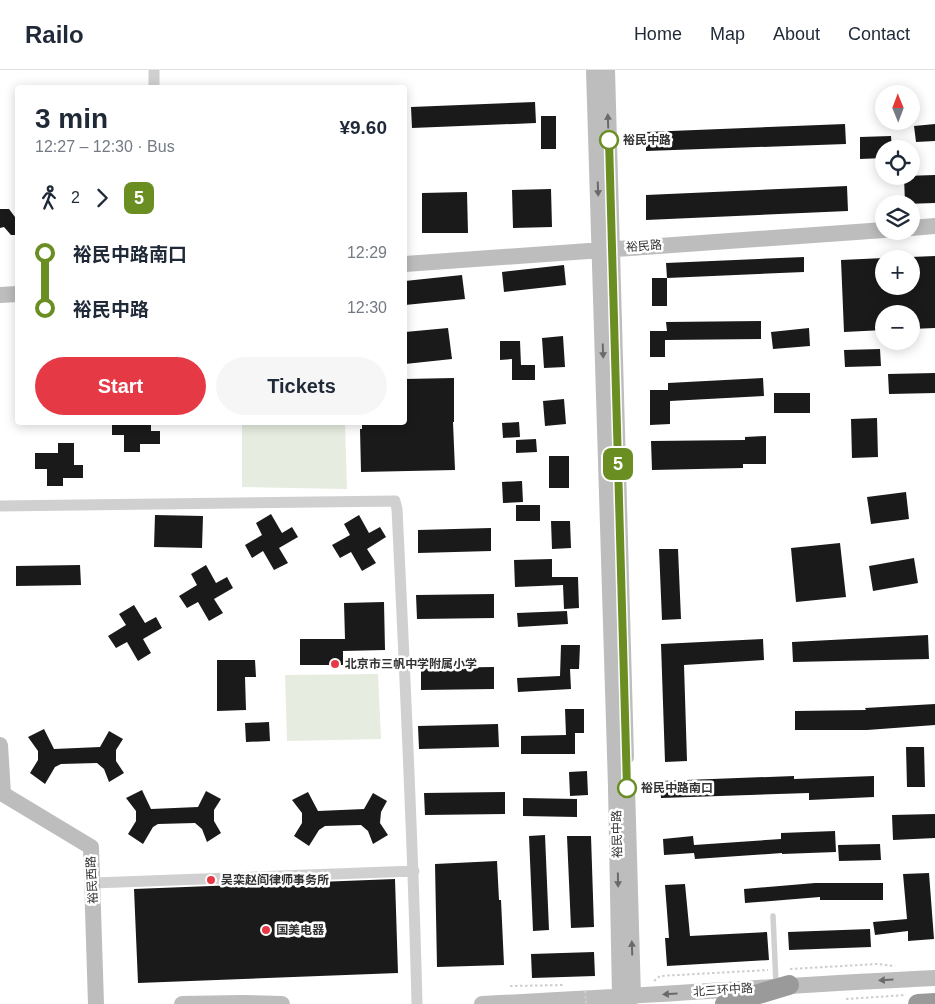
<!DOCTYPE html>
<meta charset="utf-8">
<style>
:root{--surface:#fff;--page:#f6f6f7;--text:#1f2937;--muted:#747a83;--line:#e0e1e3;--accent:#e63946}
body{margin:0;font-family:Helvetica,"Noto Sans SC",sans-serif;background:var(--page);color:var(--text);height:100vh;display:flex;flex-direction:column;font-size:19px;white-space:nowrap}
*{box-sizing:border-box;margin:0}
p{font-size:16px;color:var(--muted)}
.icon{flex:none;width:28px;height:28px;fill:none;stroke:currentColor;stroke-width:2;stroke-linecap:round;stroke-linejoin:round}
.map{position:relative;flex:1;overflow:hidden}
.details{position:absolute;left:15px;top:15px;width:392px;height:340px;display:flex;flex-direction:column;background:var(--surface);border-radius:5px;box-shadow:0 2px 12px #0003}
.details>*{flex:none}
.badge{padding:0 10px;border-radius:8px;font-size:18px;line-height:32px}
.needle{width:32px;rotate:359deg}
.controls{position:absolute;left:875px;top:15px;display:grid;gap:10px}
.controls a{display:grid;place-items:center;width:45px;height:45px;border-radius:50%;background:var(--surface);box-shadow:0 2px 12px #0003;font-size:25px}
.map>.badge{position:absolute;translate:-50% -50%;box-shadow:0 0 0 2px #fff}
.legs{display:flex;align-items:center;gap:8px;height:55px;padding:0 20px;font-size:16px}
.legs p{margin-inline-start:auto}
.overview{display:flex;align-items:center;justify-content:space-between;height:85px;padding:0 20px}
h1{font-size:28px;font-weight:600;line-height:38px}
.cta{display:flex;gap:10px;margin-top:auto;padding:10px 20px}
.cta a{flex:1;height:58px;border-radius:30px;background:var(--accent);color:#fff;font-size:20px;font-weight:600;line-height:58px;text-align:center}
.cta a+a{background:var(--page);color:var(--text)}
ul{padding:0 20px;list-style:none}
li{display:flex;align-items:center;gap:18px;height:55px;font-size:19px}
li i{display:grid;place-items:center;width:8px;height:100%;margin:0 6px;background:currentColor}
li i::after{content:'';width:12px;height:12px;margin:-6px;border:4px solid;border-radius:50%;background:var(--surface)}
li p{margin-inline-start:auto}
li:first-child i{background:linear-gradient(#0000 50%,currentColor 0)}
li:last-child i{background:linear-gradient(currentColor 50%,#0000 0)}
header{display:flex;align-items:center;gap:30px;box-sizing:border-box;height:70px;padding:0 25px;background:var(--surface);border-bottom:1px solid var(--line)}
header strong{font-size:24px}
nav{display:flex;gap:28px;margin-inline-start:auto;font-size:18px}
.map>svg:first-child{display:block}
</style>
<header>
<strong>Railo</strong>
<nav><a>Home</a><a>Map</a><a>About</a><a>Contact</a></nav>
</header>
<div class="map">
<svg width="935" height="934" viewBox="0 0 935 934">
<rect width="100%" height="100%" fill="#fff"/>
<!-- green -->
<path fill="#e6ecdf" d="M 242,353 L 345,353 L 347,419 L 242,417 Z
M 378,604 L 381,669 L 287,671 L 285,605 Z"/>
<!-- building -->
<path fill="#1a1a1a" d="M 535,32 L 536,53 L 412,58 L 411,37 Z
M 541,46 L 556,46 L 556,79 L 541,79 Z
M 845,54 L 846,74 L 646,81 L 646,62 Z
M 935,54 L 935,71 L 916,72 L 914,56 Z
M 891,66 L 892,79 L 884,79 L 884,88 L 860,89 L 860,67 Z
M 935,105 L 935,133 L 905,134 L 904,106 Z
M 847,116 L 848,141 L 646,150 L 646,125 Z
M 551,119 L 552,157 L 513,158 L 512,120 Z
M 467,122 L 468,163 L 422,163 L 422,123 Z
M 0,139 L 9,139 L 15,147 L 18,147 L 18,165 L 11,165 L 4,157 L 0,158 Z
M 935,186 L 935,258 L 911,259 L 911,244 L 884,244 L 884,260 L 844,262 L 841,190 L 884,188 L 884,216 L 911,216 L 911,187 Z
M 804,187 L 804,202 L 667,208 L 666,193 Z
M 564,195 L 566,215 L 504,222 L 502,202 Z
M 462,205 L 465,229 L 405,235 L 405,211 Z
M 652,208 L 667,208 L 667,236 L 652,236 Z
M 761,251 L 761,269 L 665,270 L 665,287 L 650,287 L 650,261 L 667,261 L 666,252 Z
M 448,258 L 452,289 L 405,294 L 405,262 Z
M 809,258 L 810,276 L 773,279 L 771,262 Z
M 563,266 L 565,297 L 544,298 L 542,268 Z
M 500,271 L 520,271 L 521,295 L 535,295 L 535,310 L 512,310 L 512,289 L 500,290 Z
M 880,279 L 881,296 L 845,297 L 844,280 Z
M 935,303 L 935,323 L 889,324 L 888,304 Z
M 454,308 L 454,352 L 453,352 L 455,400 L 361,402 L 360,359 L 362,359 L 362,352 L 405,352 L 405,309 Z
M 763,308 L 764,326 L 670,331 L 670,354 L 650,355 L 650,320 L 668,320 L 668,313 Z
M 774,323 L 810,323 L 810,343 L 774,343 Z
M 564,329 L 566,354 L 545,356 L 543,331 Z
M 877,348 L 878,387 L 852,388 L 851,349 Z
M 112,352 L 151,352 L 151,361 L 160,361 L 160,374 L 140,374 L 140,382 L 124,382 L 124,365 L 112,365 Z
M 519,352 L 520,367 L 503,368 L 502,353 Z
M 766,366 L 766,394 L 743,394 L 743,398 L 652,400 L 651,371 L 745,370 L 745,367 Z
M 536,369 L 537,382 L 516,383 L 516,370 Z
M 58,373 L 74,373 L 74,395 L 83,395 L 83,408 L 63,408 L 63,416 L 47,416 L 47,399 L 35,399 L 35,383 L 58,383 Z
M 549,386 L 569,386 L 569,418 L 549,418 Z
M 522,411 L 523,432 L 503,433 L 502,412 Z
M 906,422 L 909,449 L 871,454 L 867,427 Z
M 516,435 L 540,435 L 540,451 L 516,451 Z
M 271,444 L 282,463 L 292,457 L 298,467 L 279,478 L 288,493 L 274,500 L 263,481 L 252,488 L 245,475 L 262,465 L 256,453 Z
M 155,445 L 203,446 L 202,478 L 154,477 Z
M 359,445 L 369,463 L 380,457 L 386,467 L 367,479 L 376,493 L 362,501 L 351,482 L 340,488 L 332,475 L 350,465 L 344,454 Z
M 551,451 L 570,451 L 571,478 L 552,479 Z
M 491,458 L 491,481 L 418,483 L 418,460 Z
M 840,473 L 846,527 L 796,532 L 791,478 Z
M 659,479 L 678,479 L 681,549 L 662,550 Z
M 914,488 L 918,513 L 873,521 L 869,496 Z
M 552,489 L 552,507 L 578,507 L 579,538 L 564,539 L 563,515 L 515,517 L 514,490 Z
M 80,495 L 81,515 L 16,516 L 16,496 Z
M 206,495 L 216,513 L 227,507 L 233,518 L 214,529 L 223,543 L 209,551 L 198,532 L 187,538 L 179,526 L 197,515 L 191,504 Z
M 494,524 L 494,548 L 417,549 L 416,525 Z
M 384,532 L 385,580 L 343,581 L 343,595 L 300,595 L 300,569 L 345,569 L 344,533 Z
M 134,535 L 145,553 L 156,547 L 162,558 L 143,569 L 151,583 L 138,591 L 127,572 L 116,578 L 108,566 L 126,555 L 119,544 Z
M 567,541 L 568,554 L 518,557 L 517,543 Z
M 928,565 L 929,589 L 793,592 L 792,572 Z
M 763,569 L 764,590 L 684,595 L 687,691 L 665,692 L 661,574 Z
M 561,575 L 580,575 L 579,599 L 570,599 L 571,619 L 518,622 L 517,608 L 560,606 Z
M 217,590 L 255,590 L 256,607 L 245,607 L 246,640 L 217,641 Z
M 494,597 L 494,619 L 421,620 L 421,598 Z
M 935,634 L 935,655 L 867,660 L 795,660 L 795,641 L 866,640 L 865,638 Z
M 565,639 L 584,639 L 584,663 L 575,663 L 575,684 L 521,684 L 521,666 L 566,665 Z
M 269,652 L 270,671 L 246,672 L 245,653 Z
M 498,654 L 499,677 L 419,679 L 418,656 Z
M 44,659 L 54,679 L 100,677 L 109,661 L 123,669 L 116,680 L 116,691 L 124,703 L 109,712 L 104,699 L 97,693 L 61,694 L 55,697 L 45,714 L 30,703 L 38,690 L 38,681 L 28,667 Z
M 906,677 L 924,677 L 925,717 L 907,717 Z
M 587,701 L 588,725 L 570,726 L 569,702 Z
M 794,706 L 794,709 L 874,706 L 874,727 L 809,730 L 809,723 L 661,728 L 660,711 Z
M 142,720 L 151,739 L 198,737 L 206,721 L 221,729 L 214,740 L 214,751 L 221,763 L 207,772 L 202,759 L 195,753 L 158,754 L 153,757 L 143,774 L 128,764 L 136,751 L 136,741 L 126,728 Z
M 308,722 L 318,741 L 364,739 L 373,723 L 387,731 L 381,742 L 380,753 L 388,765 L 373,774 L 368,761 L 361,755 L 325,756 L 319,760 L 309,776 L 294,766 L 302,753 L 302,743 L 292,730 Z
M 505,722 L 505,744 L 425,745 L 424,723 Z
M 523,728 L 577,729 L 577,747 L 523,746 Z
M 935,744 L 935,768 L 893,770 L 892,745 Z
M 835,761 L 836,782 L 782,784 L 782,783 L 695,789 L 694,783 L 664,785 L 663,769 L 693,766 L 694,775 L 781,769 L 781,763 Z
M 545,765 L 549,860 L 533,861 L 529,766 Z
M 567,766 L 591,766 L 594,857 L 571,858 Z
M 880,774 L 881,790 L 839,791 L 838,775 Z
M 497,791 L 499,830 L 501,830 L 504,895 L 437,897 L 435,794 Z
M 929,803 L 934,869 L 908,871 L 908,861 L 875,865 L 873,852 L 907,849 L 903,804 Z
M 395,809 L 398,903 L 138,913 L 134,819 Z
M 815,813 L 883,813 L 883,830 L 820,830 L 820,827 L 745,833 L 744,819 Z
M 685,814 L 690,866 L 767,862 L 769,890 L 667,896 L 665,868 L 669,868 L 665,815 Z
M 870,859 L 871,877 L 789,880 L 788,862 Z
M 594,882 L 595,906 L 532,908 L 531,884 Z"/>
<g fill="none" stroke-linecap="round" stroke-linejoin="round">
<!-- path -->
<path stroke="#cdcdcd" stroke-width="2" stroke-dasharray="2.5 2.5" stroke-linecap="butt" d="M 790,899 L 877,894 L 895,896
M 654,911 L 660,906 L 768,900
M 510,916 L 565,915
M 846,929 L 906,925"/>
<!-- lane -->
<path stroke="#d0d0d0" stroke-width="5.5" d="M 773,846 L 776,914"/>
<!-- street -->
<path stroke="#d0d0d0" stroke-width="11" d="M 154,18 L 154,0
M 0,436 L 395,431 L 397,439 C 405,604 413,769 417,934
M 93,813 L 414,801"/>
<!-- secondary -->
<path stroke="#bdbdbd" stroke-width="16" d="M 594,0 L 616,717 L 620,927
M 607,0 L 626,687
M 911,158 L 935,156
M 405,194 L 884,160
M 0,225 L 18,224
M 0,675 L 3,724 L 91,777 L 96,934
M 627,717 L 633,927
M 182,934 L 241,933 L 282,934
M 482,934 C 633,927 784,915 935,908"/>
<!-- highway -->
<path stroke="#9a9a9a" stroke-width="20" d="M 725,934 L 789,915
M 918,934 L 935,933"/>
<!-- path-bridge -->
<path stroke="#cdcdcd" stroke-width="2" stroke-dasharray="2.5 2.5" stroke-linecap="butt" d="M 585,921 L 586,934"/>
</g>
<!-- one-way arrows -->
<defs><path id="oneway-solid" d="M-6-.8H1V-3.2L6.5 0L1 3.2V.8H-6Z" transform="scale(1.25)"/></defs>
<g fill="#6a6a6a">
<use href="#oneway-solid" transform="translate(608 51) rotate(-92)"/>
<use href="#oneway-solid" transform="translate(598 119) rotate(88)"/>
<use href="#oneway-solid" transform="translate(603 281) rotate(88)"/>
<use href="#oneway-solid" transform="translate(618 810) rotate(89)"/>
<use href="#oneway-solid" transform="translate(632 878) rotate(-92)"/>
<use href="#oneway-solid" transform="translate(886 910) rotate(177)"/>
<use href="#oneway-solid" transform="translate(670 924) rotate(176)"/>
</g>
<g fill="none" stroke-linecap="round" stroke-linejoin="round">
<!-- line-1 casing -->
<g stroke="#fff" stroke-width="11">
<path id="line-1" d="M 609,70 L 627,718"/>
</g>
<!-- line-1 -->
<use href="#line-1" stroke="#6b8e23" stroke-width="8"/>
</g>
<!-- markers -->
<g fill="#fff" stroke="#6b8e23" stroke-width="2.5">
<circle cx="609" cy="70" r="9"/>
<circle cx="627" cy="718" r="9"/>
</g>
<g fill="#e63946" stroke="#fff" stroke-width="2">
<circle cx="335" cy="594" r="5"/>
<circle cx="211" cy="810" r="5"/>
<circle cx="266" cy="860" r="5"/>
</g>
<g text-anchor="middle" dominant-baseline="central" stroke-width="5" stroke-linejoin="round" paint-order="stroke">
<!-- stop labels -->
<g font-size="12" font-weight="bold" fill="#333" stroke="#fff" text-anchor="start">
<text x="623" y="70">裕民中路</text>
<text x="641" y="718">裕民中路南口</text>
</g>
<!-- street labels -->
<g font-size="12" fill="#333" stroke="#fff">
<text transform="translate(644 176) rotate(-4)">裕民路</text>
<text transform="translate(617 764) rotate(-91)">裕民中路</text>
<text transform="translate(92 810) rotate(-93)">裕民西路</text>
<text transform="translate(723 920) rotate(-4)">北三环中路</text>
</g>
<!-- poi labels -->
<g font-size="12" font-weight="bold" fill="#333" stroke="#fff" text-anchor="start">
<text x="345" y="594">北京市三帆中学附属小学</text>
<text x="221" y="810">吴栾赵阎律师事务所</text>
<text x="276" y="860">国美电器</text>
</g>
</g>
</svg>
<div class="controls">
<a><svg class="needle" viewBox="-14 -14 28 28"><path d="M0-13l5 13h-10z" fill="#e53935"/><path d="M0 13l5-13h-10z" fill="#747a83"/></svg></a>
<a><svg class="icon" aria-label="locate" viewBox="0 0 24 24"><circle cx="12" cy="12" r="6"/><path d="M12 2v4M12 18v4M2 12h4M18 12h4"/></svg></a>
<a><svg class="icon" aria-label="layers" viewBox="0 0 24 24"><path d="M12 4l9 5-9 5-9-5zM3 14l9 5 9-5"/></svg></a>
<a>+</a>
<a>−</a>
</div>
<b class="badge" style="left:618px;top:394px;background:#6b8e23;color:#fff">5</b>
<section class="details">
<div class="overview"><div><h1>3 min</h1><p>12:27 – 12:30 · Bus</p></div><b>¥9.60</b></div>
<div class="legs"><svg class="icon" aria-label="walk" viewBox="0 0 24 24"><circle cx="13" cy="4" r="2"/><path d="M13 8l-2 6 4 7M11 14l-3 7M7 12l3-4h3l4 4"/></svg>2<svg class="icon" aria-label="forward" viewBox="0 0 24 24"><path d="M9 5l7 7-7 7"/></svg><b class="badge" style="background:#6b8e23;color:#fff">5</b></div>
<ul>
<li><i style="color:#6b8e23"></i><b>裕民中路南口</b><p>12:29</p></li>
<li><i style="color:#6b8e23"></i><b>裕民中路</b><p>12:30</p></li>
</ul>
<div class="cta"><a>Start</a><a>Tickets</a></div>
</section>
</div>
